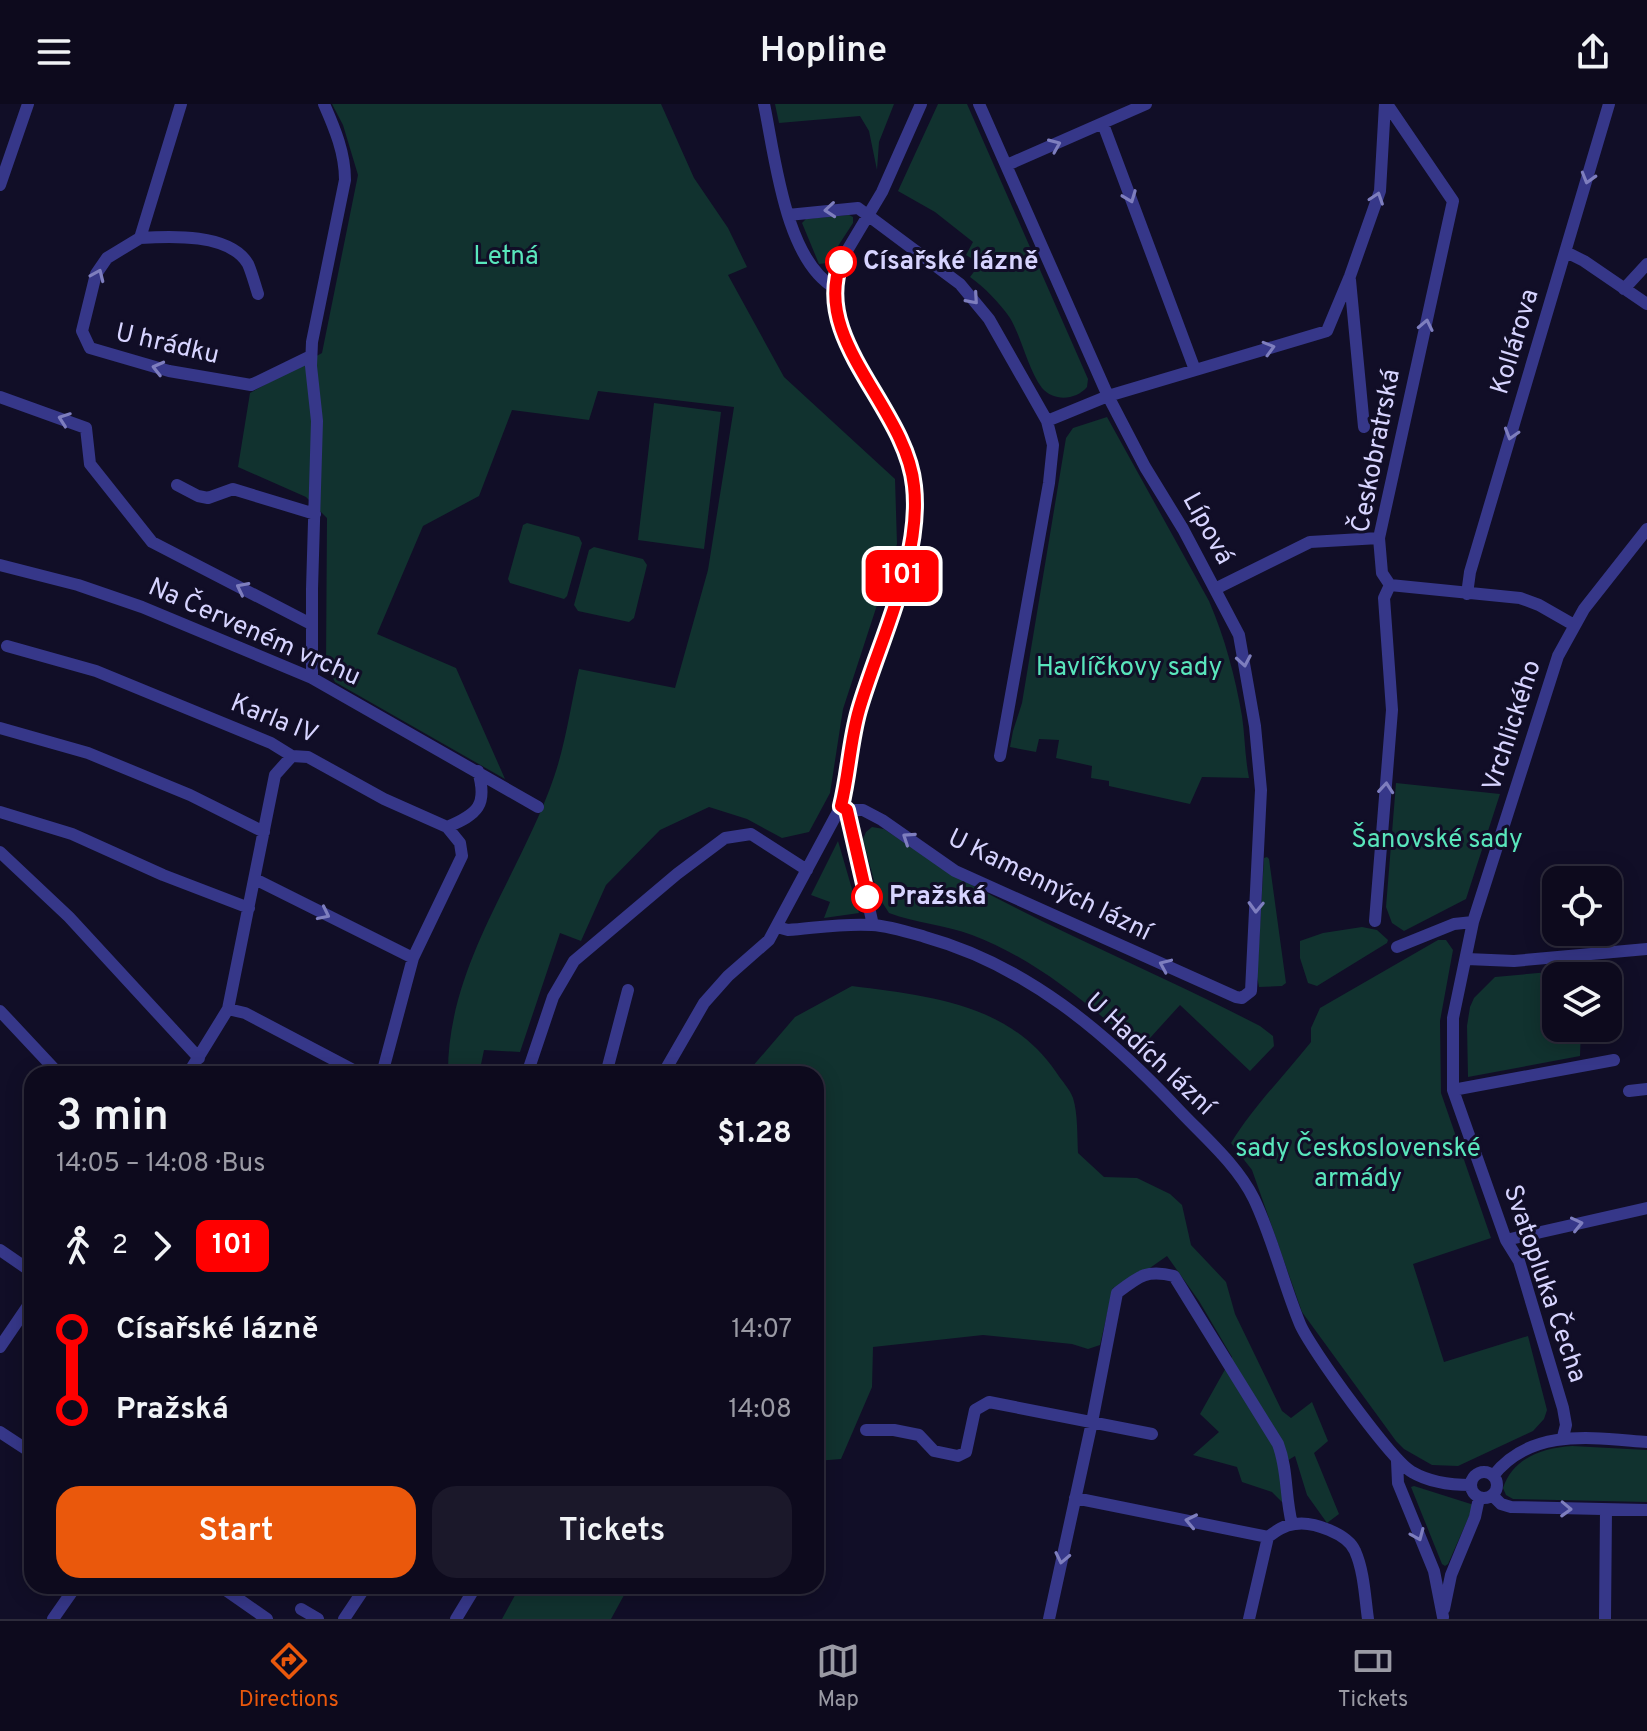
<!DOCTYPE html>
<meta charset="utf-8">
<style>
:root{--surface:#0d0a1d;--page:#1b182a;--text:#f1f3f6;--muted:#9a9aa4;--line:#2d2b3b;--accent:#ea580c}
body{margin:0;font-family:Overpass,sans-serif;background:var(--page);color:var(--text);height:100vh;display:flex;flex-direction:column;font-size:30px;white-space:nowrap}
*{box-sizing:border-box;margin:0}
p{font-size:26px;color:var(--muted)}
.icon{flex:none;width:44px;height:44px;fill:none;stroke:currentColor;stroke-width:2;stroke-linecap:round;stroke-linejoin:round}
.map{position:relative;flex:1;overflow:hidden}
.sheet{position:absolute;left:24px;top:962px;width:800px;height:528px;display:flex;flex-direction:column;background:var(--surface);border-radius:24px;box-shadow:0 4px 20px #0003,0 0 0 2px var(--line)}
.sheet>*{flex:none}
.badge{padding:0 16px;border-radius:12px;font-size:28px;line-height:52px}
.fabs{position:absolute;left:1542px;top:762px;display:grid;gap:16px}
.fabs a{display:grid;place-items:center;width:80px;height:80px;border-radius:16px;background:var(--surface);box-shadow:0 4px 20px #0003,0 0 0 2px var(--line);font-size:40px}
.map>.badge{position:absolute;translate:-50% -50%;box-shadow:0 0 0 4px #fff}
.legs{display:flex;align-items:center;gap:12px;height:88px;padding:0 32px;font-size:26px}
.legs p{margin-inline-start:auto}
.summary{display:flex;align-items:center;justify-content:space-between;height:136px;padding:0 32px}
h1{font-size:44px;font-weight:600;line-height:60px}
.button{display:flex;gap:16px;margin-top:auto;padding:16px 32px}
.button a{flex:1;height:92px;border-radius:24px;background:var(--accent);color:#fff;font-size:32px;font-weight:600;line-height:92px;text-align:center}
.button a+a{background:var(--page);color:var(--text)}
ul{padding:0 32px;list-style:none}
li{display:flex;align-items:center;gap:28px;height:80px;font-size:30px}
li i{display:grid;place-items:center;width:12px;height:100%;margin:0 10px;background:currentColor}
li i::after{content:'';width:20px;height:20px;margin:-10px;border:6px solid;border-radius:50%;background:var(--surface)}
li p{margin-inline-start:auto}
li:first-child i{background:linear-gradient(#0000 50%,currentColor 0)}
li:last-child i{background:linear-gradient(currentColor 50%,#0000 0)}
header{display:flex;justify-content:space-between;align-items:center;height:104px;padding:0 32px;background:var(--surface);font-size:36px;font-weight:600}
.menu{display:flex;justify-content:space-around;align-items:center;height:112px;border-top:2px solid var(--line);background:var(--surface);font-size:22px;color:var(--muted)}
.menu a{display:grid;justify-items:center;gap:4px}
.menu .current{color:var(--accent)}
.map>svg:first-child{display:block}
</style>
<header><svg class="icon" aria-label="menu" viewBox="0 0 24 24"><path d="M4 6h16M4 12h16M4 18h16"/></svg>Hopline<svg class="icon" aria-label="share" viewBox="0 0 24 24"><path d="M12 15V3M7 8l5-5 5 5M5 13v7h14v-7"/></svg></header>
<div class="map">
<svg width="1647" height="1515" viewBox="0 0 1647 1515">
<rect width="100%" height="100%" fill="#110e27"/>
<!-- green -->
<path fill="#11322f" d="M 332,0 L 661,0 L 694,74 L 728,124 L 747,163 L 728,171 L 784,273 L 895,375 L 897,440 L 843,605 L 830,689 L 809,728 L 782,734 L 747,715 L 709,703 L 660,726 L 606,781 L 581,837 L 560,829 L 520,948 L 484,946 L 479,970 L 448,970 C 447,861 520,772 554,673 C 566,638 571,600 579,565 L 675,584 L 708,466 L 734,303 L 598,287 L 589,316 L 512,306 L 479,392 L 423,422 L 377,530 L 456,564 L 505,675 L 335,578 L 326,561 L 327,414 L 306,393 L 238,363 L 250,289 L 322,249 L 358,71 L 343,21 Z
M 775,0 L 894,0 L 879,38 L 877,66 L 869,27 L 860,12 L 779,19 Z
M 938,0 L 967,0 L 1088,275 L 1087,283 C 1076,296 1054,298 1042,284 C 1028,266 1022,234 1010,214 C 999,198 985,184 970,173 L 976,165 L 976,157 L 966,151 L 973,138 L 935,108 L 898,87 Z
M 849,111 L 853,113 L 853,119 L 827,159 L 819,160 L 802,119 L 806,115 Z
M 654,299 L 721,308 L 704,445 L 638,436 Z
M 1107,313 L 1209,497 C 1225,534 1235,572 1242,612 C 1245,633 1245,654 1249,674 L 1202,673 L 1190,700 L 1109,682 L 1109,677 L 1091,674 L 1092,662 L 1056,654 L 1059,636 L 1039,635 L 1036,648 L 1010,643 L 1013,627 L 1022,599 L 1066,334 L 1073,324 Z
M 527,419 L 579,433 L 582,439 L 567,492 L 564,495 L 510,479 L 508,475 L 523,421 Z
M 594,443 L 643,455 L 647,461 L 634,514 L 629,518 L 578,507 L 574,501 L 589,446 Z
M 1396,679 L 1500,690 L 1466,795 L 1404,827 L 1392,819 L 1386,803 Z
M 872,723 L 884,725 C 913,744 941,765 972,781 C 1066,832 1165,873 1260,922 L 1273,932 L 1274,942 L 1250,967 L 1180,901 L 1140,945 C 1089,901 1036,855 972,831 C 945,821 916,819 889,809 L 878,792 L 863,735 L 866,728 Z
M 838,737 L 859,809 L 824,814 L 830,798 L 811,791 Z
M 1267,753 L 1269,755 L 1286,879 L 1282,882 L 1259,883 L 1257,872 L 1264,754 Z
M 1362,823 L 1377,826 L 1388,836 L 1387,839 L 1317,882 L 1308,879 L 1300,854 L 1300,837 L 1323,829 Z
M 1438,836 L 1446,836 L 1453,846 L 1440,917 L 1441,989 L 1491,1134 L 1413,1160 L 1444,1258 L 1528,1232 L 1547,1306 L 1544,1315 L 1533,1327 L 1458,1362 L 1432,1361 L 1404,1345 L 1396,1337 L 1302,1208 L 1252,1066 L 1231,1039 C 1253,1003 1284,972 1311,938 L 1311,924 L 1320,904 Z
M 1583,865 L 1583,872 L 1556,872 L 1556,924 L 1581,924 L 1580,952 L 1468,973 L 1467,922 L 1470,903 L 1474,894 L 1495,873 Z
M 852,882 C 928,892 1009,899 1056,968 C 1061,976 1070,985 1073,994 C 1078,1010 1077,1032 1078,1049 L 1104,1073 L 1137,1074 L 1170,1090 L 1182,1101 L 1191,1141 L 1226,1178 L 1235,1210 L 1282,1307 L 1291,1314 L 1312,1298 L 1328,1337 L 1314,1349 L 1339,1410 L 1327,1419 L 1307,1391 L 1295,1352 L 1280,1361 L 1283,1399 L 1272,1388 L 1242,1378 L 1237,1363 L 1193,1351 L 1219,1328 L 1200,1310 L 1232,1253 L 1199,1197 L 1167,1152 L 1137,1173 L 1113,1184 L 1100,1241 L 1088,1245 L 1072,1240 L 983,1231 L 873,1243 L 872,1283 L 841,1355 L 816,1357 L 816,970 L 746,970 L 795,913 Z
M 1572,1342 L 1647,1346 L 1647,1398 L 1513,1395 L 1506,1391 L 1503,1384 C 1513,1354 1542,1344 1572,1342 Z
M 1414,1382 L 1474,1401 L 1448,1460 L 1445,1462 L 1442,1460 L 1411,1383 Z
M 520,1482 L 629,1482 L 611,1515 L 502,1515 Z"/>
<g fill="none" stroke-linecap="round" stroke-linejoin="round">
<!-- minor -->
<path stroke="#363789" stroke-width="12" d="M 181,0 L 140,134 L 107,154 L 96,170 L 82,227 L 90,244 L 169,267 L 251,281 L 311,252
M 764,0 C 775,52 785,156 835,184
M 1387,0 L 1453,97 L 1379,434 L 1382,469 L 1390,481
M 1103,20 L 1195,266
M 1007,61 L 1146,0
M 0,81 L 28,0
M 788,111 L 858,104 L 960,180 L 989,215 L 1047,317 L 1053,341 L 1049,379 L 1000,652
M 140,134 C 170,132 230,129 248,160 C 252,169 255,181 258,190
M 1566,148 L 1584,157 L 1647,200
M 1350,176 L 1364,323
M 1624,185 L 1647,160
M 0,293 L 86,324 L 90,360 L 152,438 L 311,520
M 1047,317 L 1108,292 L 1327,227 L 1350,172 L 1380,87 L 1385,0
M 177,381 L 198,392 L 208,394 L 233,385 L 315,410
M 0,461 L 78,481 L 142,503 L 312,574 L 538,703
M 1390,481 L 1520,494 L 1539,501 L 1574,521
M 1215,485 L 1310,438 L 1379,434
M 1467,490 L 1470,468 L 1609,0
M 7,542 L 96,567 L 271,639 L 292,652 L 308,653 L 384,695 L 447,723 C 478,710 488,701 478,667
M 312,574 L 312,485 L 317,317 L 311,262 L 312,238 L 345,76 C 345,49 335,25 324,0
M 0,624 L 88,649 L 190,691 L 264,728
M 843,704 L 847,706 L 873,821
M 847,706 L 863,706 L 882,716 L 955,767 L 1236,893 L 1242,894 L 1251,887 L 1261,686 L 1255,622 L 1239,531 L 1183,425 L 1145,363 L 1108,292 L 979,0
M 0,708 L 72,730 L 163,771 L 249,804
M 0,748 L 69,813 L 199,954
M 255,775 L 413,854
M 1375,817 L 1392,606 L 1384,494 L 1390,481
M 777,823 L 788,826 C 815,824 844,819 872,821 C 890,822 908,828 925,833 C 1026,861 1105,928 1176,1003 C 1203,1032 1236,1059 1254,1095 C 1273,1135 1283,1179 1300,1220 C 1310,1244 1392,1357 1412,1368 C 1429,1378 1451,1381 1471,1381
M 1397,843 L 1454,820 L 1473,818
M 1467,855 L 1514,857 L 1647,845
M 228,905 L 245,909 L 361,970
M 0,907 L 59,970
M 188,970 L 228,905 L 275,671 L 292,652
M 382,970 L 413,854 L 462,752 L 460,739 L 447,723
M 527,970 L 553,893 L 574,857 L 677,770 L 725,734 L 751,730 L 807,766
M 606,970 L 628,886
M 663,970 L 704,899 L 728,872 L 769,836 L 841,702 L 859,606 L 907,454 L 915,407 L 914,380 L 908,352 L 895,321 L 842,229 L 835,200 L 835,174 L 842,155 L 882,88 L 921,0
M 1453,986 L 1614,956
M 1629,987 L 1647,985
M 1506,1136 L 1647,1104
M 0,1146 L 32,1168
M 0,1243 L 32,1196
M 866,1326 L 894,1326 L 919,1331 L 934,1347 L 958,1352 L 966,1348 L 975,1306 L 989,1298 L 1152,1330
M 0,1328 L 32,1349
M 1563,1333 L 1566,1321 L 1563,1304 L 1519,1157 L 1506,1136 L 1453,986 L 1453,914 L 1473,818 L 1558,552 L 1584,505 L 1647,425
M 1397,1357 L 1398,1379 L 1434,1467 L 1443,1513
M1471 1381a13 13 0 1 1 26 0a13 13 0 1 1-26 0Z
M 1493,1372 C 1531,1323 1593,1334 1647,1338
M 1492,1391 L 1501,1400 L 1511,1403 L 1647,1406
M 1075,1394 L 1268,1433
M 1268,1433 C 1276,1427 1284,1421 1295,1420 C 1313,1417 1348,1430 1355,1447 C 1364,1467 1365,1494 1368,1515
M 220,1482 L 267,1515
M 301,1505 L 318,1515
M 1444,1505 L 1451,1471 L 1475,1413 L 1479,1394
M 53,1515 L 76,1482
M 344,1515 L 366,1482
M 456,1515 L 476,1482
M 1049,1515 L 1092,1318 L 1117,1189 C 1139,1172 1147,1165 1174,1172 L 1278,1340 C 1288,1366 1285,1393 1292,1420
M 1249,1515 L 1268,1433
M 1605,1515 L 1606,1406"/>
</g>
<!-- one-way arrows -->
<defs><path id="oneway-chevron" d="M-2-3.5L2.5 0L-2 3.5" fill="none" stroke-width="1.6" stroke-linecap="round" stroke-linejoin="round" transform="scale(2)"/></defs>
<g stroke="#7e7ebe">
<use href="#oneway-chevron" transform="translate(1055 41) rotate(-23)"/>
<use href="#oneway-chevron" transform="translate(1588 74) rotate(106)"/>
<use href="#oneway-chevron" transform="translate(1130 93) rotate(69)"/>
<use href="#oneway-chevron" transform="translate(1377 94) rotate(-71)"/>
<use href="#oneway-chevron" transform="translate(830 106) rotate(175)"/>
<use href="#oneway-chevron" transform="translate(98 171) rotate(-66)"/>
<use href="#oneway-chevron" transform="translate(973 195) rotate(49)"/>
<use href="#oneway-chevron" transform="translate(1426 221) rotate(-78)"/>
<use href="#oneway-chevron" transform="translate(1269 244) rotate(-16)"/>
<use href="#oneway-chevron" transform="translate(158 264) rotate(-166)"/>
<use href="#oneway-chevron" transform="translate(64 315) rotate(-160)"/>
<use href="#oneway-chevron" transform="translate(1511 330) rotate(107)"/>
<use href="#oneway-chevron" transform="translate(242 484) rotate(-153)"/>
<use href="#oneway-chevron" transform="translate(1244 557) rotate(80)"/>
<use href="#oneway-chevron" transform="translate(1386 684) rotate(-85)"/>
<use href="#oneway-chevron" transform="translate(908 734) rotate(-146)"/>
<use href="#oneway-chevron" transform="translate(1256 803) rotate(92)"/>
<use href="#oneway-chevron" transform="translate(324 810) rotate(26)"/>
<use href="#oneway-chevron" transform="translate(1165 861) rotate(-156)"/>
<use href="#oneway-chevron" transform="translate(1577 1120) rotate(-13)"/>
<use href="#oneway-chevron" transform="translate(1566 1405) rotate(2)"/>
<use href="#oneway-chevron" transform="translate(1191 1417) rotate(-168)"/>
<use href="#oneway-chevron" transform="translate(1418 1431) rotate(67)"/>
<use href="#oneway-chevron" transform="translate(1062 1454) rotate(102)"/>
</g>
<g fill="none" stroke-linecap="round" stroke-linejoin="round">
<!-- line-1 casing -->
<g stroke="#fff" stroke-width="18">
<path id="line-1" d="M 841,158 C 811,237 906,303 914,382 C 922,455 879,537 859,606 C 850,637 849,670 841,702 L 847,706 L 867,793"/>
</g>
<!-- line-1 -->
<use href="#line-1" stroke="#f00" stroke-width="12"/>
</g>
<!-- markers -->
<g fill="#fff" stroke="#f00" stroke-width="4">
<circle cx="841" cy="158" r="14"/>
<circle cx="867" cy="793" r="14"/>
</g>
<g text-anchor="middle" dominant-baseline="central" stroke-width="6" stroke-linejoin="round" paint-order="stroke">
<!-- park labels -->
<g font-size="26" fill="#59e6bc" stroke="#110e27">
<text x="506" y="153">Letná</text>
<text x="1129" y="564">Havlíčkovy sady</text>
<text x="1437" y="736">Šanovské sady</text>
<text x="1358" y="1045">sady Československé<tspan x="1358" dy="30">armády</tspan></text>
</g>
<!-- stop labels -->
<g font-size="26" font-weight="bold" fill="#d7d4ff" stroke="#110e27" text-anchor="start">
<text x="863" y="158">Císařské lázně</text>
<text x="889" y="793">Pražská</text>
</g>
<!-- street labels -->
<g font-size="26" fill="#d7d4ff" stroke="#110e27">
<text transform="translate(1516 238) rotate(-73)">Kollárova</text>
<text transform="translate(167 241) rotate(13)">U hrádku</text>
<text transform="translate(1377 347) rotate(-79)">Českobratrská</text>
<text transform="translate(1207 425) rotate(61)">Lípová</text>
<text transform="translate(254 529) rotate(24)">Na Červeném vrchu</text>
<text transform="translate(274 616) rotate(22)">Karla IV</text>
<text transform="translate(1513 622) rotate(-72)">Vrchlického</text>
<text transform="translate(1049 782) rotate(26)">U Kamenných lázní</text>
<text transform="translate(1149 951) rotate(43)">U Hadích lázní</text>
<text transform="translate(1544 1180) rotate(71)">Svatopluka Čecha</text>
</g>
</g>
</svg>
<div class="fabs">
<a><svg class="icon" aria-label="locate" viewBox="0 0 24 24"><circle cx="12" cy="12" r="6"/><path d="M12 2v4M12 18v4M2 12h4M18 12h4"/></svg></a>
<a><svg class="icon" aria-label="layers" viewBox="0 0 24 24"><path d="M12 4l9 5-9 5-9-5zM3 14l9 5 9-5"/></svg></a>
</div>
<b class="badge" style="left:902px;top:472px;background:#f00;color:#fff">101</b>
<section class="sheet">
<div class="summary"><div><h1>3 min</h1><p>14:05 – 14:08 · Bus</p></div><b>$1.28</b></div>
<div class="legs"><svg class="icon" aria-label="walk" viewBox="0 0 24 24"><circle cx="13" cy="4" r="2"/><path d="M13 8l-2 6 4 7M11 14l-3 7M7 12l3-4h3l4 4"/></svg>2<svg class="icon" aria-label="forward" viewBox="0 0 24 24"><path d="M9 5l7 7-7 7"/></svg><b class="badge" style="background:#f00;color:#fff">101</b></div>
<ul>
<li><i style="color:#f00"></i><b>Císařské lázně</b><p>14:07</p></li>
<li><i style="color:#f00"></i><b>Pražská</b><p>14:08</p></li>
</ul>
<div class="button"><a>Start</a><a>Tickets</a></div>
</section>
</div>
<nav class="menu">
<a class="current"><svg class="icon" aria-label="directions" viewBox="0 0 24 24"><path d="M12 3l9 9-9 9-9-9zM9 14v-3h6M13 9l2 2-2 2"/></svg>Directions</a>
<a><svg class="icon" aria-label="map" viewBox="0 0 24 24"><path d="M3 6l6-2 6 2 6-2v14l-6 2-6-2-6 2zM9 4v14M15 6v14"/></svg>Map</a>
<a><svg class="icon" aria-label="tickets" viewBox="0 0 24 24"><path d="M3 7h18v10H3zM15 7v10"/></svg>Tickets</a>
</nav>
